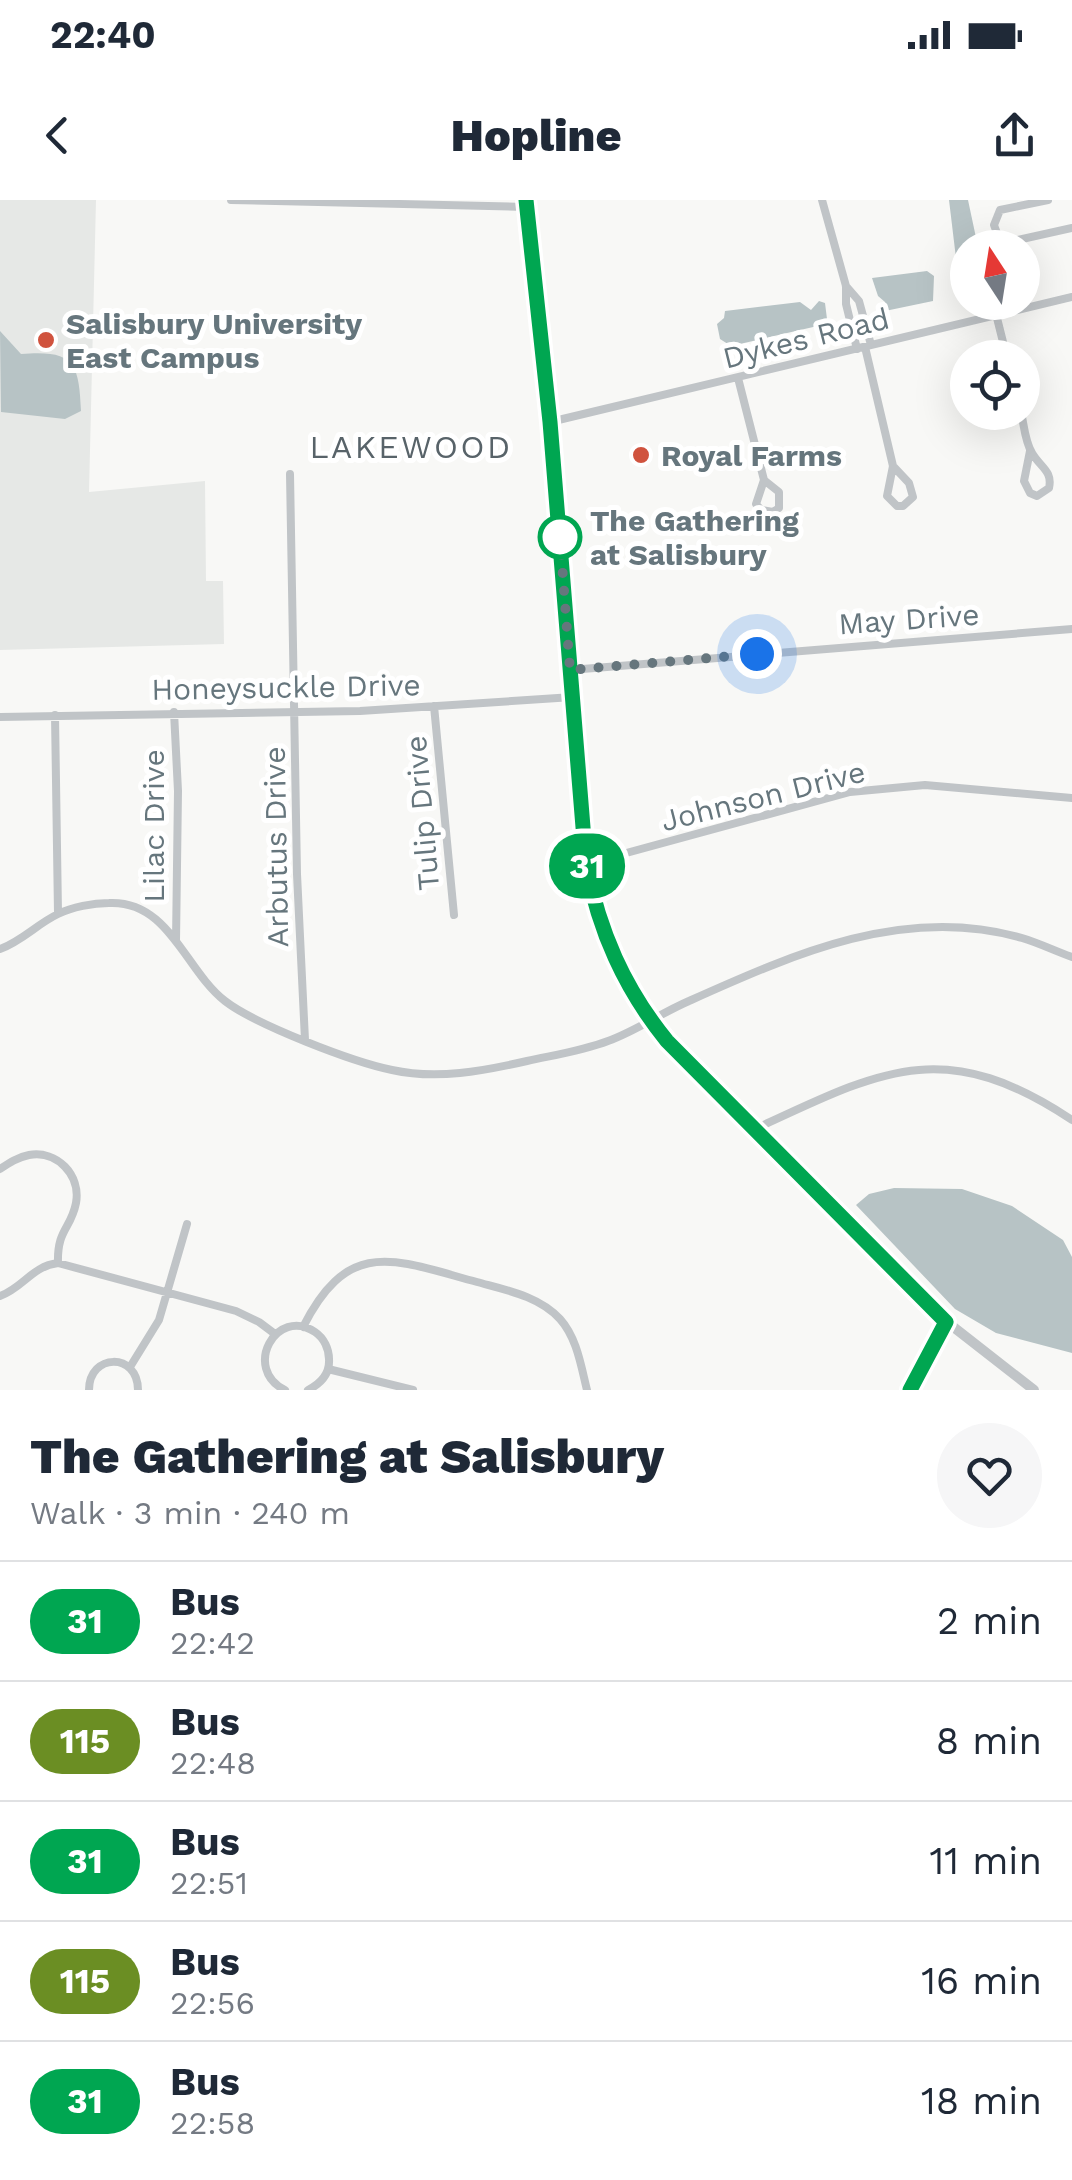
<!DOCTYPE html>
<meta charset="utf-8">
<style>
:root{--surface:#fff;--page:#f6f6f7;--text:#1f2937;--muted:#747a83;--line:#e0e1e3}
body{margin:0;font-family:"Work Sans",sans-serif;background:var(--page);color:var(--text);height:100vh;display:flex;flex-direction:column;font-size:38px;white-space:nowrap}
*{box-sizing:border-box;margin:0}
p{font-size:32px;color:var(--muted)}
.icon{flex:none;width:55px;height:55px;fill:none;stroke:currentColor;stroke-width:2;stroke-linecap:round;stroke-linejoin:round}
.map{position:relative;height:1190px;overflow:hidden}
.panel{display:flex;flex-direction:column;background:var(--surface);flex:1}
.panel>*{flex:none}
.badge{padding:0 20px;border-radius:32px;font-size:35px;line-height:65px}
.needle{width:65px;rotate:348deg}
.tools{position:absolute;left:950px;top:30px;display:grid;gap:20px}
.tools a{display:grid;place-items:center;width:90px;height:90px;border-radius:50%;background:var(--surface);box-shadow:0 10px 40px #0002;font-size:50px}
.you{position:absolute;width:50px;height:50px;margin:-25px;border:8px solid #fff;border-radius:50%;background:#1a73e8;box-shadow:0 0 0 15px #1a73e833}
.map>.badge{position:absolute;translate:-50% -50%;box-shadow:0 0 0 5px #fff}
.round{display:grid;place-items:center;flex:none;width:105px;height:105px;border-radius:52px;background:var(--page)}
.summary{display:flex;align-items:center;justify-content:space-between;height:170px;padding:0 30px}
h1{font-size:48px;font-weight:800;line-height:75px}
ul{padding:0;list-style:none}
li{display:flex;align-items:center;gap:30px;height:120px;padding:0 30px;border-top:2px solid var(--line)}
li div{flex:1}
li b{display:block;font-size:38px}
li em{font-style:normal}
li .badge{min-width:110px;font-weight:700;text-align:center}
.status{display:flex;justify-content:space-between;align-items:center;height:70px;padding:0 50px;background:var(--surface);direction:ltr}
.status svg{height:28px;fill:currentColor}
header{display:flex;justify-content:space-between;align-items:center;height:130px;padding:0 30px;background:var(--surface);font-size:45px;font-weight:800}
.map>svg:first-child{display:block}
</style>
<div class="status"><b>22:40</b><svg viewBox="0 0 49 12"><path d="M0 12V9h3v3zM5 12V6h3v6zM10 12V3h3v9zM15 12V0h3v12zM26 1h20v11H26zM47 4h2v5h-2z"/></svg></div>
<header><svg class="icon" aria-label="back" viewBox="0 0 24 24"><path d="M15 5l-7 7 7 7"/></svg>Hopline<svg class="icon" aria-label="share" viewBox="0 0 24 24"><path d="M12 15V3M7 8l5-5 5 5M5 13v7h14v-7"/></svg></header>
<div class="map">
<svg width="1072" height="1190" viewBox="0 0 1072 1190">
<rect width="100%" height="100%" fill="#f8f8f6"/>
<!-- built -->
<path fill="#e6e8e6" d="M 0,0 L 96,0 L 89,292 L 205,281 L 206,381 L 223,381 L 224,444 L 0,450 Z"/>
<!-- water -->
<path fill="#b7c3c5" d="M 949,0 L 968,0 L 978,47 L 968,48 L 967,94 L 959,83 Z
M 927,71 L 934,76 L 933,101 L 885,111 L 885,102 L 878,96 L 872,78 Z
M 819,101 L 825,103 L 827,119 L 822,125 L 731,146 L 720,139 L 717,124 L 724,118 L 725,111 L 800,102 L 811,110 Z
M 0,131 L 21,154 C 74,150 79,162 81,211 L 65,219 L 1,212 Z
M 894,988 L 962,989 L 1012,1006 L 1063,1040 L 1072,1057 L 1072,1153 L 996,1133 L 955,1109 L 856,1005 L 869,994 Z"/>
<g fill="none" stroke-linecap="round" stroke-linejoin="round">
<!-- minor -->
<path stroke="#c0c4c7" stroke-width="8" d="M 231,0 L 526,7
M 822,0 L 846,86 L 846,104 L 857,149
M 1048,0 L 1000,10 L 994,25 L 998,36 L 1009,42 L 1072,28
M 846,86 L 859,101 L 871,145
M 996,114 L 1007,158
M 865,147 L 893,266 L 887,296 L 897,306 L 903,306 L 913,297 L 909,283 L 893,266
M 738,178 L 764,280 L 756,304 L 761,310 L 773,312 L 779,308 L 779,292 L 764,280
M 1021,212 C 1024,225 1025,242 1032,253 C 1040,267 1053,271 1049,288 L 1037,296 L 1030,293 L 1024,281 L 1030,251
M 550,222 L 1072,97
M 290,274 L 297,674 L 305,840
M 570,470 L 1072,429
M 434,506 L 454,715
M 174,512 L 178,591 L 176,741
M 55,515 L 58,713
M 0,517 L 360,511 L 573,497
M 586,664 L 850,592 L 925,585 L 1072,598
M 0,749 C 22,741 37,724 58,714 C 72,707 93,703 109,703 C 169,700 185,770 225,801 C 256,825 353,862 392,870 C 437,880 483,871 527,861 C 554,855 582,851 608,841 C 636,831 661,813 689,801 C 794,754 905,704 1022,738 C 1039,743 1055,751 1072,757
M 753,930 C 880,871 943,834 1072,920
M 0,969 C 9,963 18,957 29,955 C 57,950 81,975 76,1003 C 71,1029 57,1029 58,1063
M 0,1096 C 23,1088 32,1066 58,1063 L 236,1111 L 259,1122 L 275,1134
M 303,1127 C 349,1036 395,1060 477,1082 C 506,1090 539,1096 560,1119 C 577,1138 581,1166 587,1190
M 130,1167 L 159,1120 L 187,1024
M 328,1169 L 413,1190
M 89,1190 C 89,1153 138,1152 138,1190
M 285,1190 C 242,1169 276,1106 315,1132 C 324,1138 329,1149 329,1159 C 330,1174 320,1184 308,1190
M 910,1190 L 947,1122"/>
<!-- tertiary -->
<path stroke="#c0c4c7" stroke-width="10" d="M 526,0 L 550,222 L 586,664 L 609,747 L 629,789 L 649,819 L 691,867 L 947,1122 L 1034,1190"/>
</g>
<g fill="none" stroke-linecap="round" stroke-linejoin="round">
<!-- line casing -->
<g stroke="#fff" stroke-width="22">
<path id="line" d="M 526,0 L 550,222 L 586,664 C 599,731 624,788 667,841 L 946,1122 L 910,1190"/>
</g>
<!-- line -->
<use href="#line" stroke="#00a651" stroke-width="15"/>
<!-- walk -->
<path stroke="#66767d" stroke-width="10" stroke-dasharray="0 18" d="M 560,337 L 570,470 L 757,454"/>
</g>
<!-- markers -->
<g fill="#d0533e" stroke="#fff" stroke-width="4">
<circle cx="46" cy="140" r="10"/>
<circle cx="641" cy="255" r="10"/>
</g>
<circle fill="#fff" stroke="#00a651" stroke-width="5" cx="560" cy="337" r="20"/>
<g text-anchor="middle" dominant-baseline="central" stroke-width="10" stroke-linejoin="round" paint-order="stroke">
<!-- poi labels -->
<g font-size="30" font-weight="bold" fill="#66767d" stroke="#fff" text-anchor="start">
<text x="66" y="123">Salisbury University<tspan x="66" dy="34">East Campus</tspan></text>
<text x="661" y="255">Royal Farms</text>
</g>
<!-- street labels -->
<g font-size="30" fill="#66767d" stroke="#fff">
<text transform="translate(806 138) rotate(-14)">Dykes Road</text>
<text transform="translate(909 419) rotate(-4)">May Drive</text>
<text transform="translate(286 487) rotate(-1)">Honeysuckle Drive</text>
<text transform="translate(763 596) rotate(-14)">Johnson Drive</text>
<text transform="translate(422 613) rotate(-95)">Tulip Drive</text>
<text transform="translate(153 626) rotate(-90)">Lilac Drive</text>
<text transform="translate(276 647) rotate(-91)">Arbutus Drive</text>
</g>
<!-- stop labels -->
<g font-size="30" font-weight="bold" fill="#66767d" stroke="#fff" text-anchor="start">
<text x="590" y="320">The Gathering<tspan x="590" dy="34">at Salisbury</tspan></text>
</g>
<!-- neighbourhood labels -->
<g font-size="32" letter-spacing="2.5" fill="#586369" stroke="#fff">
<text x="411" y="247">LAKEWOOD</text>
</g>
</g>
</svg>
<div class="tools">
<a><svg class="needle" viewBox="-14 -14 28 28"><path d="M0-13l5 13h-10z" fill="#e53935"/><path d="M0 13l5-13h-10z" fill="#747a83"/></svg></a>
<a><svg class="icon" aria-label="locate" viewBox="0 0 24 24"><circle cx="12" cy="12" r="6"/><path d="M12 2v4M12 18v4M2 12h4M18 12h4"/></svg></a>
</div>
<div class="you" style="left:757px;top:454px"></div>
<b class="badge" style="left:587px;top:666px;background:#00a651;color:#fff">31</b>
</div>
<section class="panel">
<div class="summary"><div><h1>The Gathering at Salisbury</h1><p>Walk · 3 min · 240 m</p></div><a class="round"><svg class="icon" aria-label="heart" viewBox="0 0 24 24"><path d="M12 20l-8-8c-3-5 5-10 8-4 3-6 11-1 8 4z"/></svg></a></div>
<ul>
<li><span class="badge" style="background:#00a651;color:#fff">31</span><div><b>Bus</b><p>22:42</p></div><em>2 min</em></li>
<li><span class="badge" style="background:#6b8e23;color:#fff">115</span><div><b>Bus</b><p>22:48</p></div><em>8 min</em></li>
<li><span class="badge" style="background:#00a651;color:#fff">31</span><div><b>Bus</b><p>22:51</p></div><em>11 min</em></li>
<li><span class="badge" style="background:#6b8e23;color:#fff">115</span><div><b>Bus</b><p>22:56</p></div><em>16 min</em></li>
<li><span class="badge" style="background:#00a651;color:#fff">31</span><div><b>Bus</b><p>22:58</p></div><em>18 min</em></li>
</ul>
</section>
